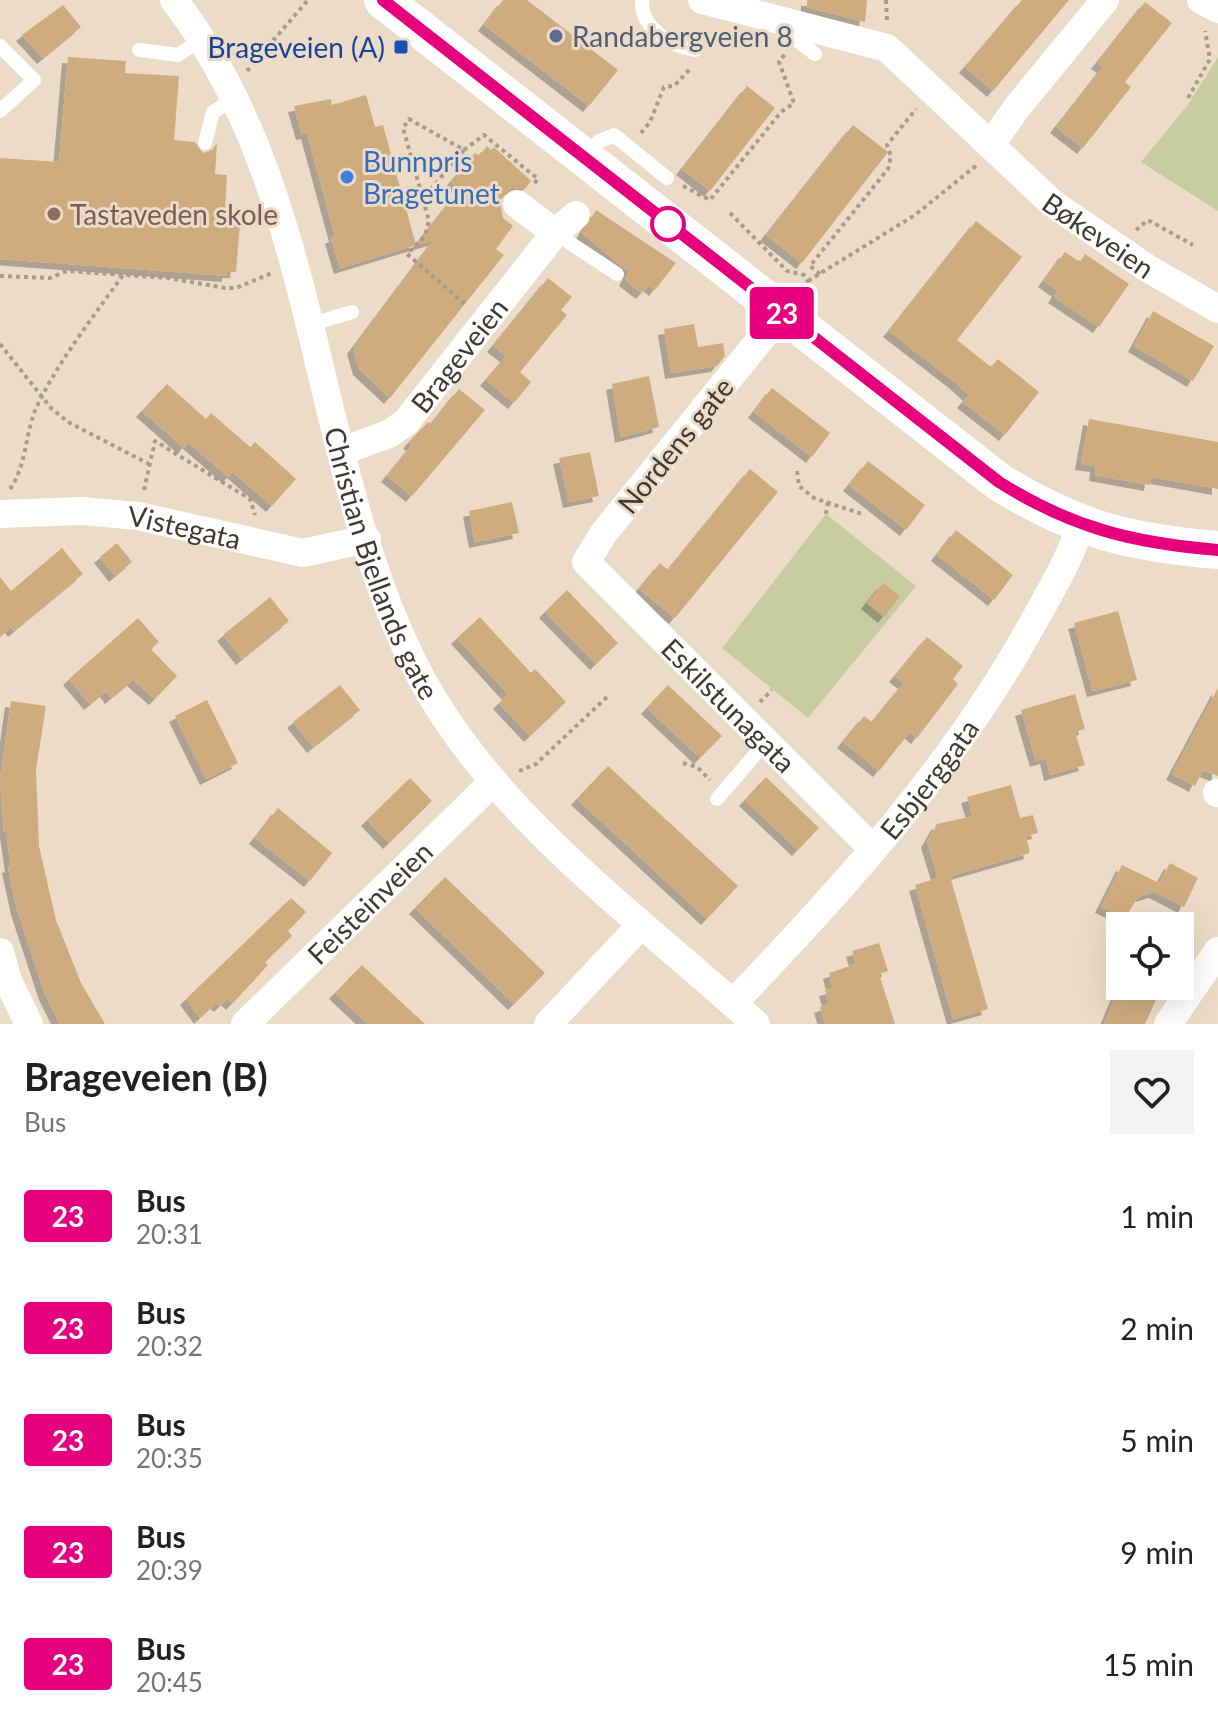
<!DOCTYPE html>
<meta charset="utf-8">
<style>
:root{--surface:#fff;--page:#f2f2f2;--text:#202124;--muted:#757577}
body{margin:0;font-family:Lato,sans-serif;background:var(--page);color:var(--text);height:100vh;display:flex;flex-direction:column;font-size:30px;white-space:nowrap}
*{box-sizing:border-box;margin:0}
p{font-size:26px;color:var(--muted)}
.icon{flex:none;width:44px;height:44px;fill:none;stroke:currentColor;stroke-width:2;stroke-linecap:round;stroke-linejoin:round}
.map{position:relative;height:1024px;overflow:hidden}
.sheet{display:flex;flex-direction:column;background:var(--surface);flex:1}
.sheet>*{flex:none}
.badge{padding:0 16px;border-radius:6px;font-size:28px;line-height:52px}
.buttons{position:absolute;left:1106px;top:912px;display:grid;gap:16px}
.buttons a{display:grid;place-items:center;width:88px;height:88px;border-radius:0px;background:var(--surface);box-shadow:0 8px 32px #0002;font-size:40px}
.map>.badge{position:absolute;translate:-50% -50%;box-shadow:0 0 0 4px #fff}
.round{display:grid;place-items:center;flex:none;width:84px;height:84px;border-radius:0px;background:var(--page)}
.headline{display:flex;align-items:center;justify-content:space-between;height:136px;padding:0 24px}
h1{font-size:38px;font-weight:700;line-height:60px}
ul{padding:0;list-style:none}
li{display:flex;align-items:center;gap:24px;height:112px;padding:0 24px}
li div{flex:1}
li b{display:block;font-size:30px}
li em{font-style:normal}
li .badge{min-width:88px;font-weight:700;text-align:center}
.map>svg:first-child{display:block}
</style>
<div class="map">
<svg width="1218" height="1024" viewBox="0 0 1218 1024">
<defs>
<filter id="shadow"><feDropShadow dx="-6" dy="6" stdDeviation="0" flood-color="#0004"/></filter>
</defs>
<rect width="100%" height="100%" fill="#ecdcc7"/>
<!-- green -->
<path fill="#c6cc9e" d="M 1218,57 L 1218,211 L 1141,162 L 1187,106 Z
M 826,514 L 916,586 L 808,718 L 722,648 Z"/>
<!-- building -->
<path fill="#ceac7e" filter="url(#shadow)" d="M 503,0 L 527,0 L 618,70 L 589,106 L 484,25 Z
M 807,0 L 867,0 L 865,22 L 807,7 Z
M 1022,0 L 1069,0 L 993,91 L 965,67 Z
M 1145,2 L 1172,23 L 1125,82 L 1131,87 L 1083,148 L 1056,127 L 1103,67 L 1097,63 Z
M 63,5 L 81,27 L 43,58 L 22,35 Z
M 68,57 L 126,61 L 125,73 L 179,76 L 174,140 L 195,142 L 203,153 L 212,150 L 217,143 L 215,174 L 227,175 L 225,210 L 241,211 L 236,272 L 228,272 L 228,276 L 0,259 L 0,158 L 59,162 Z
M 747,86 L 775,108 L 710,191 L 682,169 Z
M 366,95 L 375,127 L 383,125 L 416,245 L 340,268 L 331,238 L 335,236 L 307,133 L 302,134 L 294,106 L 331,99 L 332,105 Z
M 853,125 L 888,152 L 802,263 L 766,235 Z
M 487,146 L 491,150 L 494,147 L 531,181 L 525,189 L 510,189 L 500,201 L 503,218 L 513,226 L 496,249 L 504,255 L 390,398 L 359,369 L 353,348 L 434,240 L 416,245 L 460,189 L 451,182 L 475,153 L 479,156 Z
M 596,210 L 676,263 L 655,290 L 649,285 L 642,293 L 625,280 L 629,272 L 582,233 Z
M 976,221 L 1022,257 L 957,340 L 991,367 L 998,359 L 1039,392 L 1005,435 L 963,402 L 969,395 L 956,383 L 889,331 Z
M 1065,252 L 1080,262 L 1085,254 L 1129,284 L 1099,327 L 1054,297 L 1058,291 L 1044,281 Z
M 548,278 L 572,297 L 561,310 L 567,315 L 520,372 L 531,382 L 514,403 L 486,380 L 506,356 L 493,346 Z
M 1153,311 L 1214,346 L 1193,381 L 1134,346 Z
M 694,324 L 698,347 L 723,343 L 725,356 L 717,366 L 671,373 L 664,329 Z
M 649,376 L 659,427 L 621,437 L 612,384 Z
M 167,384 L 206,419 L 211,413 L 250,447 L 255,442 L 296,479 L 272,506 L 233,472 L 228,477 L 188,442 L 184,448 L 142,411 Z
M 772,388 L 830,433 L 812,457 L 754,412 Z
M 459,389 L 485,410 L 412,496 L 387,476 L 412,445 L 409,443 L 413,438 L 428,422 L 431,424 Z
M 1089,419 L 1218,442 L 1218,489 L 1151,477 L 1150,485 L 1095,475 L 1096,466 L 1081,464 Z
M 590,452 L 599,496 L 569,502 L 559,458 Z
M 868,461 L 925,505 L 906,530 L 849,485 Z
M 750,469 L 778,492 L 675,618 L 639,589 L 660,563 L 668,570 Z
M 512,502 L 519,533 L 475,542 L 469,511 Z
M 956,530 L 1013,575 L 994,600 L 937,555 Z
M 117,543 L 132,562 L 115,576 L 100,557 Z
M 62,548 L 83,574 L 14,631 L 11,627 L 0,637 L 0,577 L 11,591 Z
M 883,583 L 900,596 L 884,617 L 867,603 Z
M 567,590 L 618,643 L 596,664 L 545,612 Z
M 270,597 L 289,621 L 242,659 L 223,635 Z
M 1118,611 L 1137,680 L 1093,691 L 1074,623 Z
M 480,617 L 531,673 L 535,669 L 566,702 L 530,736 L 499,703 L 508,694 L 457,638 Z
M 138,618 L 159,642 L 151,649 L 177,676 L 155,699 L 133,680 L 111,698 L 106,691 L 90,704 L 69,679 Z
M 927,637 L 963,666 L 953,679 L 958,684 L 917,738 L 910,732 L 879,771 L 843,742 L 864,716 L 872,722 L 904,683 L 895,676 Z
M 340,685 L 360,710 L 313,747 L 293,722 Z
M 668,685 L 722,736 L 700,758 L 647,708 Z
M 1218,688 L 1218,776 L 1203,770 L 1195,786 L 1172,774 Z
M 1075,694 L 1085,729 L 1075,732 L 1085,765 L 1050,775 L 1046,758 L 1036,761 L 1021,710 Z
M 207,700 L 238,763 L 206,779 L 175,716 Z
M 11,701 L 46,706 L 36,770 L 39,846 L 56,920 L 81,983 L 105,1024 L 60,1024 L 45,994 L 17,909 L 8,867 L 11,866 L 6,832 L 4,832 L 0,780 Z
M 608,766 L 738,886 L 707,919 L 577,799 Z
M 766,777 L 819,828 L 798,850 L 745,800 Z
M 410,778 L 432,801 L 389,843 L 367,820 Z
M 1011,785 L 1020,818 L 1033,815 L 1038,833 L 1026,836 L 1030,853 L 950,876 L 988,1009 L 953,1019 L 915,885 L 938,878 L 927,842 L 937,824 L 973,816 L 967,797 Z
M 278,808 L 332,853 L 310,881 L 255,838 Z
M 1170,863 L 1198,878 L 1184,907 L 1155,892 L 1138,897 L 1125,918 L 1101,907 L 1122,865 L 1159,883 Z
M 445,877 L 545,973 L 514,1004 L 415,908 Z
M 291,898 L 306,912 L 288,931 L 292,936 L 265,962 L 268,965 L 232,1004 L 227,999 L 220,1006 L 216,1003 L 200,1018 L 186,999 Z
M 879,943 L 888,971 L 879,974 L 895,1024 L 825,1024 L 820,1007 L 829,1004 L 825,990 L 833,988 L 829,973 L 856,964 L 852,951 Z
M 362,965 L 400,1001 L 425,1024 L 368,1024 L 335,993 Z
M 1120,986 L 1162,986 L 1145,1024 L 1104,1024 Z"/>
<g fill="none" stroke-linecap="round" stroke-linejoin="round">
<!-- path -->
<path stroke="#a79b8b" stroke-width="4" stroke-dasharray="4 4" stroke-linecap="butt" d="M 886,0 L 887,21
M 247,71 L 308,0
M 1188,98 L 1210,59 L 1205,31
M 641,133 L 650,122 L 664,87 L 674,86 L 691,68
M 464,150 L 484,135 L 538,179 L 533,185
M 683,186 L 710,200 L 781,112 L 794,103 L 779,62 L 785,54
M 425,196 L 464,150 L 409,119 L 403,128 L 429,221 L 425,236 L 407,254 L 466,305
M 730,213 L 787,271 L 804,275 L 808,281 L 802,287
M 1136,230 L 1148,220 L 1193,245
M 820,274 L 810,266 L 888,169 L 891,156 L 887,145 L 916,109
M 0,276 L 50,278 L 67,271 L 168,278 L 225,288 L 236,288 L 272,273
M 808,281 L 915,215 L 977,165
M 0,344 L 51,408 L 68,422 L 149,464
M 797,471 L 799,486 L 814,498 L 865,515
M 10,489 C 27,465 25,432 37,406 C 60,359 93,317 123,275
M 144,490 L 155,441 L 250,499 L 255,515
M 826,514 L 828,502
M 760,702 L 772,690
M 683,763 L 697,767 L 710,780
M 519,771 L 536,764 L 609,695"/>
<!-- lane -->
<path stroke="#fff" stroke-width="14" d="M 642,0 C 640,28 671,46 695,50
M 792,28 L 786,32 L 815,54
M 0,46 L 34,80 L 0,111
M 139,50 L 178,55 L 202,39
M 205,143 L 213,112 L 236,98
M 586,159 L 598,142 L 614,135 L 667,178
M 555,233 L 617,274
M 309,325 L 352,312
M 717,799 L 766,742"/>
<!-- street -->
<g stroke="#fff" stroke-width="28">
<path id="s1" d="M 174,0 C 319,189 309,444 409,654 C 482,808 633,912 756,1024"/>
<path id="s2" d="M 702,0 L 887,48 L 1052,203 L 1147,268 L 1218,309"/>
<path d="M 1201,0 L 1218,9"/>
<path d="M 991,144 L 1018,106 L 1105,0"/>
<path d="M 517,204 L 555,233"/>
<path id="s3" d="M 767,331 L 603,534 L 586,562 L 872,848"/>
<path id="s4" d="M 342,451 L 389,434 L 406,422 L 555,233 L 576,215"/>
<path id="s5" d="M 0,514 L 82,511 L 138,516 L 303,553 L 367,539"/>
<path d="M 1217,793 L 1218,793"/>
<path d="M 0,952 L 8,981 L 29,1024"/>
<path id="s6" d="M 733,1003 C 843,889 953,767 1030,628 C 1049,594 1068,563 1081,525"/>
<path id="s7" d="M 245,1024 L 494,781"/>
<path d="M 548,1024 L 641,925"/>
<path d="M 1168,1024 L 1218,951"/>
</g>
<!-- secondary -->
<path stroke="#fff" stroke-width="38" d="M 383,0 L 999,482 C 1075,529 1130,543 1218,550"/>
</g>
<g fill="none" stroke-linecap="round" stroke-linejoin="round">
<!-- line casing -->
<g stroke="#fff" stroke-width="18">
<path id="line" d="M 383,0 L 999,482 C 1072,528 1133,543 1218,550"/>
</g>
<!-- line -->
<use href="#line" stroke="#e6007e" stroke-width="12"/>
</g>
<!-- markers -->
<circle fill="#5c6f8a" stroke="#ecdcc7" stroke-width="3" cx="556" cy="36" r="8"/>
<rect fill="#1a4fb4" stroke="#ecdcc7" stroke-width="3" x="393" y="39" width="16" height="16" rx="4"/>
<circle fill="#3f7fe0" stroke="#ecdcc7" stroke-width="3" cx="347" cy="177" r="8"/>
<circle fill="#8d6e63" stroke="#ecdcc7" stroke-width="3" cx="54" cy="214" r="8"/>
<circle fill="#fff" stroke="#e6007e" stroke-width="4" cx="668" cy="224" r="16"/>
<g text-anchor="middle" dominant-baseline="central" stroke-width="6" stroke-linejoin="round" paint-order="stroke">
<!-- service labels -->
<g font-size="28" fill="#4e5e75" stroke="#ecdcc7" text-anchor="start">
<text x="572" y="36">Randabergveien 8</text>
</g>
<!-- transit labels -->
<g font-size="28" fill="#164399" stroke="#ecdcc7" text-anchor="end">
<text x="385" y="47">Brageveien (A)</text>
</g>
<!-- shop labels -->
<g font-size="28" fill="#366cbe" stroke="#ecdcc7" text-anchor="start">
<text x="363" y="161">Bunnpris<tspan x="363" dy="32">Bragetunet</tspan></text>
</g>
<!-- education labels -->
<g font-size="28" fill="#785e54" stroke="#ecdcc7" text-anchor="start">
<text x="70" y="214">Tastaveden skole</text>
</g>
<!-- street labels -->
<g font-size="28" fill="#403a32" stroke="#ecdcc7">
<text stroke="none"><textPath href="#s2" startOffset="474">Bøkeveien</textPath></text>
<text stroke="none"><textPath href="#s4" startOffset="156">Brageveien</textPath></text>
<text transform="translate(675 445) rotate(-51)">Nordens gate</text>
<text stroke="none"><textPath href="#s5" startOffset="186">Vistegata</textPath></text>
<text stroke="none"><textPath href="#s1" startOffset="604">Christian Bjellands gate</textPath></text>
<text stroke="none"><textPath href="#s3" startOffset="496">Eskilstunagata</textPath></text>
<text stroke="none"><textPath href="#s6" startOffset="298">Esbjerggata</textPath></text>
<text stroke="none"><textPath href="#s7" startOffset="174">Feisteinveien</textPath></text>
</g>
</g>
</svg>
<div class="buttons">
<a><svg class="icon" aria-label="locate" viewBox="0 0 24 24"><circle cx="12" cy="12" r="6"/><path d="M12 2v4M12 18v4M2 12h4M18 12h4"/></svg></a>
</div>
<b class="badge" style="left:782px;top:313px;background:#e6007e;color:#fff">23</b>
</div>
<section class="sheet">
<div class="headline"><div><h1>Brageveien (B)</h1><p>Bus</p></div><a class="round"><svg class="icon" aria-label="heart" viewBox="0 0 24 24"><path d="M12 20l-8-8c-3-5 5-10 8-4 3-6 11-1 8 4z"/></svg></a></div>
<ul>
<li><span class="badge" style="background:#e6007e;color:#fff">23</span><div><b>Bus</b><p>20:31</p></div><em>1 min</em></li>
<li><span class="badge" style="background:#e6007e;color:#fff">23</span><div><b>Bus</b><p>20:32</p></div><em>2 min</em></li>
<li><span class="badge" style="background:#e6007e;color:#fff">23</span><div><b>Bus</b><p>20:35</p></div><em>5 min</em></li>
<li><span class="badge" style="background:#e6007e;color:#fff">23</span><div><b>Bus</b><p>20:39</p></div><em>9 min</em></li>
<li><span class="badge" style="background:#e6007e;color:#fff">23</span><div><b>Bus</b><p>20:45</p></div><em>15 min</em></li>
</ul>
</section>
